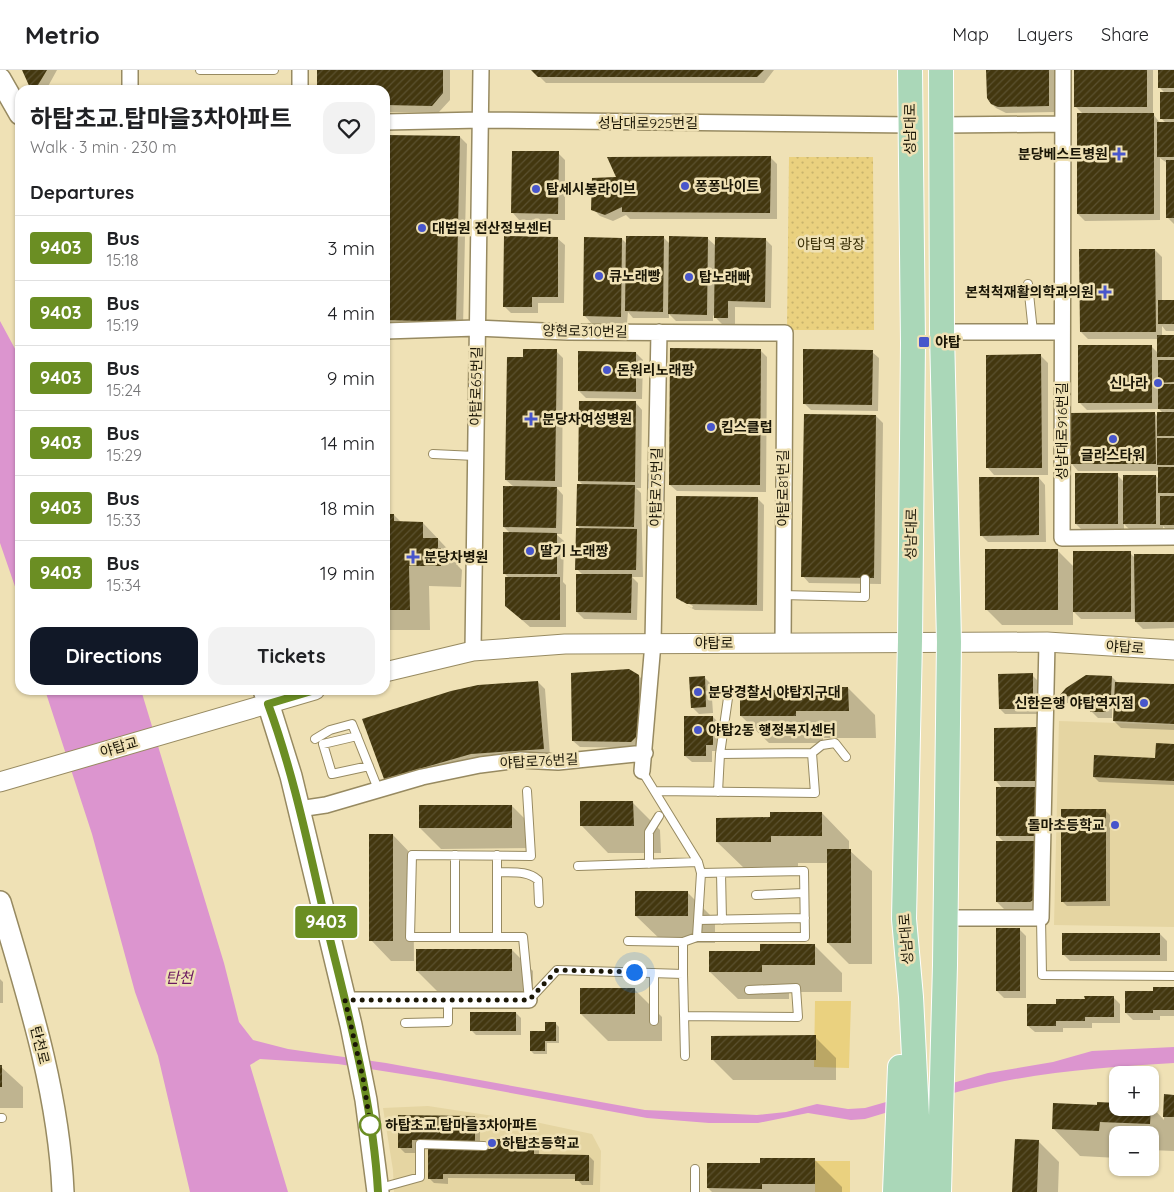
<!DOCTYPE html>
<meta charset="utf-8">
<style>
:root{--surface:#fff;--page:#f2f2f2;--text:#202124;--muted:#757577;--line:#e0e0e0;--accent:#111827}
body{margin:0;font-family:Quicksand,"Noto Sans KR",sans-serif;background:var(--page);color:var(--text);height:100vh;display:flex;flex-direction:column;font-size:19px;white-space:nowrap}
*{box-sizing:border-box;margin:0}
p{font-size:16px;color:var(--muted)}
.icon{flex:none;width:28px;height:28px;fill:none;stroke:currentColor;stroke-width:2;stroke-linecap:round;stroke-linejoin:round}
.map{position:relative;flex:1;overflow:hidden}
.side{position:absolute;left:15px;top:15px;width:375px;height:610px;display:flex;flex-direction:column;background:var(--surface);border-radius:15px;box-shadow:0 1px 4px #0004}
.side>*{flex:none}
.badge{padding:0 10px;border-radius:4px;font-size:18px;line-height:32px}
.controls{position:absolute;left:1109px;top:996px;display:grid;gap:10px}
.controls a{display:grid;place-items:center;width:50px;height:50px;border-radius:10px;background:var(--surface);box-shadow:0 1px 4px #0004;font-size:25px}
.you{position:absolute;width:25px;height:25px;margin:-12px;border:4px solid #fff;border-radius:50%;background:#1a73e8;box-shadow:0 0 0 8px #1a73e833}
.map>.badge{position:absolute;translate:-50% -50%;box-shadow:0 0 0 2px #fff}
h2{padding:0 15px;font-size:19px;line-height:45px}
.round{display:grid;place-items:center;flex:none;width:52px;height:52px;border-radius:15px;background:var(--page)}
.head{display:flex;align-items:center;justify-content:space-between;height:85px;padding:0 15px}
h1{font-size:24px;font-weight:700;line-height:38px}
.button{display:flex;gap:10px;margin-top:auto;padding:10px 15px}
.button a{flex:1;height:58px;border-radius:15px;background:var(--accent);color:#fff;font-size:20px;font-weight:700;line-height:58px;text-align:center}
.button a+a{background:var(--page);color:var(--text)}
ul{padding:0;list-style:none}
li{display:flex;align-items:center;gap:15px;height:65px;padding:0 15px;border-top:1px solid var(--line)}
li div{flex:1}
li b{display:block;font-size:19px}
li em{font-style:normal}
li .badge{min-width:55px;font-weight:700;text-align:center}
header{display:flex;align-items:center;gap:30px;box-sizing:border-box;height:70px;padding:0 25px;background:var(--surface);border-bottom:1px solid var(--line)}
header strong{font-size:24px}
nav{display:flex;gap:28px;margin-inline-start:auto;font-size:18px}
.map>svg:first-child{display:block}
</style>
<header>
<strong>Metrio</strong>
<nav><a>Map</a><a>Layers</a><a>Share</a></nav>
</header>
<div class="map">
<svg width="1174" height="1122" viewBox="0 0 1174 1122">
<defs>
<pattern id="park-dots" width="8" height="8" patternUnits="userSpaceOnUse" patternTransform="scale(1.25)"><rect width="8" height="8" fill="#ead17f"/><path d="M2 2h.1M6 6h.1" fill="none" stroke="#c8b36c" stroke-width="1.8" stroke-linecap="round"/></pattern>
<pattern id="building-hatch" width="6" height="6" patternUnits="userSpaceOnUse" patternTransform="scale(1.25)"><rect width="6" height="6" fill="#43370f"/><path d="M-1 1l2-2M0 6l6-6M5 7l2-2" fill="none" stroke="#5b5130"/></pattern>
</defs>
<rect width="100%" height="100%" fill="#efe1b5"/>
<!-- built -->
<path fill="#e5d5a2" d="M 1059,651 L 1174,655 L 1174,857 L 1054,855 Z
M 428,1036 L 540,1053 L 592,1064 L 601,1081 L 600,1122 L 394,1122 L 393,1100 L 383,1038 Z"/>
<!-- park -->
<path fill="url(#park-dots)" d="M 789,87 L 873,87 L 874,260 L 787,260 Z"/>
<!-- pitch -->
<path fill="#ead17f" d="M 815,931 L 851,931 L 849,998 L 814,997 Z
M 815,1091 L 850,1091 L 850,1122 L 815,1122 Z"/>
<!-- water -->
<path fill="#dc95cf" d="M 0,251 L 20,288 L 20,531 L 0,473 Z
M 45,620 L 141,620 L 224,893 L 239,952 L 253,970 L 288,979 L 386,993 L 645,1040 L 757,1045 L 786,1042 L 817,1034 L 848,1039 L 865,1038 L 988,1003 L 1053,992 L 1092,981 L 1174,977 L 1174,993 C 1111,997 1047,1001 986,1015 C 945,1024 905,1037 865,1049 L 851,1050 L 808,1043 L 758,1053 L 709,1053 L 647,1048 L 440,1010 L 338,994 L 260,989 L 250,995 L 288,1122 L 190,1122 L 158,986 L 135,922 L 92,764 Z"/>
<!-- shadow -->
<path fill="#0003" d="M 23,0 L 57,0 L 46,20 L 33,20 Z
M 318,0 L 450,0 L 450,30 L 439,42 L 385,42 L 385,20 L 318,20 Z
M 533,0 L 774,0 L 764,13 L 546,13 Z
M 988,0 L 1055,0 L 1055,42 L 1006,43 L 996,38 L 989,31 Z
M 1075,0 L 1153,0 L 1153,44 L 1160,53 L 1166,53 L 1161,48 L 1165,23 L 1160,18 L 1160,0 L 1174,0 L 1174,154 L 1167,147 L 1167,93 L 1160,88 L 1160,150 L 1085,151 L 1078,144 L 1084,45 L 1076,37 Z
M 385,66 L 460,67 L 467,74 L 463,258 L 385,256 Z
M 558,83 L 565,90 L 565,150 L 519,150 L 513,143 Z
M 770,87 L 777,94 L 777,149 L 630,149 L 626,145 L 613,151 L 600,146 L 593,139 L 618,108 Z
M 664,168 L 670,174 L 707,168 L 716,176 L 765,169 L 772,176 L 771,238 L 735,237 L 735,254 L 722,254 L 713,245 L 713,251 L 676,251 L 669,244 L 669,248 L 633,248 L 628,242 L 627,253 L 591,253 L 585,246 L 622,169 L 627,174 Z
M 558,169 L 565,175 L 564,233 L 538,233 L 538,243 L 511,243 L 504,236 Z
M 1155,180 L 1162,187 L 1162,231 L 1174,231 L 1174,261 L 1166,261 L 1162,256 L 1162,267 L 1174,267 L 1174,461 L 1168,461 L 1163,456 L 1163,460 L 1131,461 L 1124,454 L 1124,460 L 1083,461 L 1076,454 L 1117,405 L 1124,412 L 1156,406 L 1159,409 L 1159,401 L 1078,401 L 1072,394 L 1155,344 L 1158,347 L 1164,344 L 1159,339 L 1087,340 L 1080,333 L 1151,276 L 1158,283 L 1158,269 L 1088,269 L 1081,262 Z
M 760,280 L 767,287 L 766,422 L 677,421 L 670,415 Z
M 556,281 L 563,288 L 562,417 L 556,417 L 563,425 L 562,464 L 556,464 L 564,471 L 563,512 L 566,515 L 566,557 L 530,557 L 514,543 L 509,508 L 504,503 L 511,464 L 504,457 L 514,417 L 506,410 L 524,288 Z
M 872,282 L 879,288 L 878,341 L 811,340 L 804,333 Z
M 636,283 L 643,290 L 642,329 L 586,328 L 579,321 Z
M 1041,286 L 1048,293 L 1048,405 L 994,405 L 988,398 Z
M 636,333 L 642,340 L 641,418 L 636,418 L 641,423 L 643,507 L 632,507 L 638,513 L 637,550 L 584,549 L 577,542 L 583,505 L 577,499 L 581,460 L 578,456 L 583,415 L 579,411 Z
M 876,346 L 883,353 L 881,514 L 809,513 L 803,506 Z
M 1039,408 L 1045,415 L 1046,472 L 988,472 L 981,465 Z
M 757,428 L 764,435 L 763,541 L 695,540 L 684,534 L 692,538 L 693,536 L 682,530 L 682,532 L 677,527 Z
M 385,445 L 394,445 L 401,452 L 423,453 L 458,490 L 458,496 L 462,500 L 461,517 L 429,516 L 430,560 L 385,560 Z
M 1057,480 L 1074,497 L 1130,483 L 1135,488 L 1174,485 L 1174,558 L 1143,559 L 1136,552 L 1136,549 L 1081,549 L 1073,541 L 1073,555 L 1002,555 L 986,539 Z
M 1032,605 L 1037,610 L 1038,644 L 1005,644 L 1000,639 Z
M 639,606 L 646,613 L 638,678 L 580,677 L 573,671 Z
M 704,607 L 711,614 L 713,643 L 699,644 L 692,637 Z
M 1112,607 L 1118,613 L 1174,615 L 1174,660 L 1121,658 L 1114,651 L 1115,632 L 1112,633 L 1112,648 L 1098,648 L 1091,641 L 1091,633 L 1067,633 L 1060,626 L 1066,619 Z
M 538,612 L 545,619 L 550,686 L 392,715 L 385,708 Z
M 848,618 L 875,645 L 876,668 L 823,668 L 823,673 L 769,673 L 741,646 L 741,622 Z
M 713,647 L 720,654 L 720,681 L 712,681 L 712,692 L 692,692 L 685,686 Z
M 1036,659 L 1042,665 L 1037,839 L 1004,839 L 997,832 L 1004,772 L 998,766 L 1003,719 L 996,711 Z
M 1174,675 L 1174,715 L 1099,712 L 1094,707 L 1157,689 Z
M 633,733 L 660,760 L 661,783 L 608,783 L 581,755 Z
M 512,736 L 533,757 L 533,778 L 441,779 L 420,758 Z
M 1105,740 L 1110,745 L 1110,836 L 1067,836 L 1062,831 Z
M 822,743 L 849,771 L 849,780 L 872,801 L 872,894 L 849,894 L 828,873 L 828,793 L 798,793 L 798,799 L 745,799 L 717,772 L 771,749 Z
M 393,765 L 413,786 L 414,891 L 391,891 L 371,870 Z
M 687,822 L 715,850 L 715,873 L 664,873 L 636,846 Z
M 1019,859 L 1026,866 L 1026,928 L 1004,928 L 997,921 Z
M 1160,864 L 1167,871 L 1167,891 L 1070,891 L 1063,884 Z
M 814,875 L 842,903 L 842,922 L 789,922 L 789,929 L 738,929 L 710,902 L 761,882 Z
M 512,880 L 533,901 L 533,921 L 438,922 L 417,901 Z
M 0,909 L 3,912 L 3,933 L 0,933 Z
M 1174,918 L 1174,946 L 1160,946 L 1160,950 L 1133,950 L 1126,943 L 1154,923 Z
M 634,919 L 662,947 L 662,971 L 608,971 L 581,944 Z
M 1113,927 L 1120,934 L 1120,953 L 1092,953 L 1092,958 L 1063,958 L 1063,962 L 1035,962 L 1028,956 L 1057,935 Z
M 516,943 L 521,948 L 521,965 L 476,965 L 471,960 Z
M 556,954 L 559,957 L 559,973 L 547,973 L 547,984 L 534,984 L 531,981 Z
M 815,967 L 836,988 L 836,1010 L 733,1010 L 712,989 Z
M 0,996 L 23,1017 L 23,1038 L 0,1038 Z
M 1165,1026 L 1174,1026 L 1174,1081 L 1150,1080 L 1150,1065 L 1118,1065 L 1118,1088 L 1080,1086 L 1053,1058 L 1054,1034 L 1118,1035 L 1118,1038 L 1151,1036 L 1164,1050 Z
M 400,1047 L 475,1047 L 480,1052 L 480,1075 L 417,1075 L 417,1083 L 405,1083 L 400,1078 Z
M 534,1070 L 539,1075 L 539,1086 L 589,1086 L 594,1091 L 593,1115 L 582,1115 L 577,1109 L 448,1108 L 448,1114 L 434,1113 L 429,1108 L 491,1080 Z
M 1038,1071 L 1059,1092 L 1058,1122 L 1013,1122 Z
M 814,1089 L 842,1117 L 842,1122 L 712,1122 L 708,1118 L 762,1094 Z"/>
<!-- building -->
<path fill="url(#building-hatch)" d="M 22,0 L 47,0 L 35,20 L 31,20 Z
M 317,0 L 443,0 L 443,23 L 432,36 L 385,35 L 385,20 L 317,20 Z
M 531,0 L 764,0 L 757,7 L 538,7 Z
M 986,0 L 1049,0 L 1049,36 L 998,37 L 991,34 L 987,28 Z
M 1074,0 L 1147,0 L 1147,37 L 1074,37 Z
M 1158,0 L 1174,0 L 1174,18 L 1158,18 Z
M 1160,22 L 1174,22 L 1174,49 L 1160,49 Z
M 1077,43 L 1154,43 L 1154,144 L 1077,144 Z
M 1157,52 L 1174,52 L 1174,87 L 1157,87 Z
M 385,65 L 460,66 L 456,252 L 385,250 Z
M 512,81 L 559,81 L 558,144 L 511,143 Z
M 771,86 L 770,143 L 622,142 L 622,137 L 605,145 L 591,140 L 592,108 L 616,107 L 607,87 Z
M 1166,90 L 1174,90 L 1174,148 L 1166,148 Z
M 504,166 L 558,167 L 558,227 L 532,227 L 532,237 L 503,237 Z
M 626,166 L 664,166 L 663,242 L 625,241 Z
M 669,166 L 708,167 L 707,245 L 668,244 Z
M 584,167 L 622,168 L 621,247 L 583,246 Z
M 715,167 L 766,168 L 765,232 L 728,231 L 728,248 L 714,248 Z
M 1079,179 L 1155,179 L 1156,262 L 1080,262 Z
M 1158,230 L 1174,230 L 1174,254 L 1158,254 Z
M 1157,265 L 1174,265 L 1174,287 L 1157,287 Z
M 1078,275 L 1152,275 L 1152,333 L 1078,333 Z
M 670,278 L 761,279 L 760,415 L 669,415 Z
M 523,279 L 557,279 L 555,411 L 505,410 L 507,287 L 523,287 Z
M 803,279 L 873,280 L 872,335 L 803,334 Z
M 578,281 L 636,282 L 636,322 L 578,321 Z
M 1041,284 L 1042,398 L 986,398 L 986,285 Z
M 1158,290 L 1174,290 L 1174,312 L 1158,313 Z
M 1158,314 L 1174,314 L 1174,339 L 1158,339 Z
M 579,331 L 636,331 L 635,412 L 578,411 Z
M 1155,342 L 1156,394 L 1070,394 L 1070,343 Z
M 1157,342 L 1174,342 L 1174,366 L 1157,366 Z
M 804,344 L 876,345 L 874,508 L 801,507 Z
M 1157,368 L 1174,368 L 1174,395 L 1157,395 Z
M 1158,397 L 1174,397 L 1174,423 L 1158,423 Z
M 1075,403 L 1118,403 L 1118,454 L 1075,454 Z
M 1123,405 L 1156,405 L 1156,454 L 1123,454 Z
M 979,407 L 1039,407 L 1039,465 L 980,466 Z
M 577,414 L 635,415 L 634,457 L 576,456 Z
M 503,416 L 557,417 L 556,458 L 503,457 Z
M 676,426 L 758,427 L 757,535 L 687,534 L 676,528 Z
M 1160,426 L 1174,426 L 1174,455 L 1160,455 Z
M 385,444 L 394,444 L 394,451 L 423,452 L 423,468 L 438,468 L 438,478 L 441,478 L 441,496 L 409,496 L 410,540 L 385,540 Z
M 576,458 L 637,459 L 636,500 L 575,500 Z
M 503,462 L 557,463 L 557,504 L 503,504 Z
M 985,479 L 1058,479 L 1058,540 L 985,540 Z
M 1073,481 L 1131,481 L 1131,542 L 1073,542 Z
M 1134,484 L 1174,484 L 1174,552 L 1135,552 Z
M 576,504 L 632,504 L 631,543 L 576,542 Z
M 505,507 L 560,507 L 560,550 L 522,550 L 505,536 Z
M 629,599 L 639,605 L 640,663 L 631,672 L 572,671 L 571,603 Z
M 1033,603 L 1033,639 L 999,639 L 998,604 Z
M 1086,605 L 1112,606 L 1111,626 L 1106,626 L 1106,642 L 1090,642 L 1089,627 L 1059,626 L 1066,618 Z
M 705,606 L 706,637 L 691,638 L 689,607 Z
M 538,611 L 544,679 L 471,684 L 384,709 L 362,649 L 451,621 L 478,615 Z
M 1115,612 L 1174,614 L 1174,654 L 1113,651 Z
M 795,617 L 848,617 L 849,641 L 796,641 L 796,646 L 740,646 L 740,620 L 795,620 Z
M 684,646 L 713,646 L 713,675 L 706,675 L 706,686 L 684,686 Z
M 1036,657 L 1036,711 L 994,711 L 994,658 Z
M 1156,673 L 1174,674 L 1174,711 L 1093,707 L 1094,685 L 1155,688 Z
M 996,717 L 1037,717 L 1037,766 L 996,766 Z
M 580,731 L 633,731 L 634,756 L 580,756 Z
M 419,735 L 512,735 L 512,758 L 419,758 Z
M 1061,739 L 1106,739 L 1106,831 L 1061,832 Z
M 770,742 L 822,742 L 822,766 L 771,766 L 771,772 L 716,772 L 716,748 L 770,747 Z
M 369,764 L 393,764 L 393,871 L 369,871 Z
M 996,771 L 1038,771 L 1038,827 L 1030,832 L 996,832 Z
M 827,779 L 851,779 L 851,873 L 827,873 Z
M 635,821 L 688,821 L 688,846 L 635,846 Z
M 996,858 L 1020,858 L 1020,921 L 996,921 Z
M 1062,863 L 1160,863 L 1160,885 L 1062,885 Z
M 760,874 L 815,874 L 815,895 L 762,895 L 762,902 L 709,902 L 709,881 L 760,881 Z
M 416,879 L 512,879 L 512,901 L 416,901 Z
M 1153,917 L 1174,917 L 1174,940 L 1153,940 L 1153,943 L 1125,943 L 1125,921 L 1153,921 Z
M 580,918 L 635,918 L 635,944 L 580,944 Z
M 1084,926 L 1114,926 L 1114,947 L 1085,947 L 1085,951 L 1056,951 L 1056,956 L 1027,956 L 1027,934 L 1056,934 L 1056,929 L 1085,929 Z
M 470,942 L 516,942 L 516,961 L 470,961 Z
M 545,952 L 556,952 L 556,971 L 545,971 L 545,981 L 530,981 L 530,961 L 545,961 Z
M 816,965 L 816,990 L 711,990 L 711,966 Z
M 0,995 L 2,995 L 2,1017 L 0,1017 Z
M 1164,1024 L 1174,1025 L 1174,1047 L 1163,1047 Z
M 1097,1032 L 1118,1033 L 1118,1038 L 1151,1038 L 1150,1054 L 1100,1052 L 1099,1061 L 1052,1059 L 1053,1033 L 1097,1035 Z
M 398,1045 L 475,1046 L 475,1071 L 412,1070 L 412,1078 L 398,1078 Z
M 490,1069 L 534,1069 L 534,1084 L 589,1085 L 589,1111 L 575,1111 L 575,1104 L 443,1104 L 443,1109 L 428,1109 L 428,1079 L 490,1079 Z
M 1015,1069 L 1039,1070 L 1037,1122 L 1012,1122 Z
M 760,1088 L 815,1088 L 815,1114 L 762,1114 L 762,1119 L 707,1118 L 707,1093 L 760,1093 Z"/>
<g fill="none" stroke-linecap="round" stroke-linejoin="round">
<!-- service casing -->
<g stroke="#978a61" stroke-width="10">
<path id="service" d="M 200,0 L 274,0
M 1028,214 L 1033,262
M 433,384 L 475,386
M 782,525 L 865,527 L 865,509
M 357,666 L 323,674 L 332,704 L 369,696
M 315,669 L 330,660 L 352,654 L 378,719
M 812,683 L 822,675 L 835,673 L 846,687
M 720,684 L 729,621
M 642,701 L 698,792
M 527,721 L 531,786 L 412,785 L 410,867 L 523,867 L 529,930
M 655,721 L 815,723 L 812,683 L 720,684 L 718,722
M 497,785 L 497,867
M 649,794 L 649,762 L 659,746
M 578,796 L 698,792 L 701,803
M 497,802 C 511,803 527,800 538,810 L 539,833
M 721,803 L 722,850
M 756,825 L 804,823
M 1041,848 L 1042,905 L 1174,906
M 698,850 L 805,848
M 455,867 L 455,785
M 628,871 L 683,872
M 654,903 L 654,951
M 683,904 L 685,986
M 529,930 L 557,900 L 683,904 L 683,872 L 697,867 L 805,867 L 804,801 L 701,803 L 697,867
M 684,946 L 798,947 L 796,918 L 749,920
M 405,953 L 448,952 L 448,930
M 0,1048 L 2,1048
M 380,1118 L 420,1107 L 420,1074 L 484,1076
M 695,1122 L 695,1099"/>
</g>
<!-- minor casing -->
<g stroke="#978a61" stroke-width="18">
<path id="minor" d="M 130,0 L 130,20
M 1063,0 L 1062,468 L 1174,467
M 300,20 L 300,0
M 385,52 L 481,50 L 911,55
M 943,55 L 1062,54
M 385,261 L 476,258 L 568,262 L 785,263 L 783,574
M 942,262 L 1062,262
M 473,581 L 481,0
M 642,701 L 653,573 L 659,262
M 299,739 L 326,735 L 422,707 L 480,695 L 520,690 L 558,692 L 645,683
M 944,848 L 1041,848 L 1047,572
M 345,930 L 529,930"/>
</g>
<!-- tertiary casing -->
<g stroke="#978a61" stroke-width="21">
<path id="tertiary" d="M 385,602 L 473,581 L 565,574 L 1047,572 L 1174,580
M 0,712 L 315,620"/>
</g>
<!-- secondary casing -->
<g stroke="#978a61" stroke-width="24">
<path id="secondary" d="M 0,9 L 20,44
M 264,620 L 291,706 L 351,955 L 366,1030 L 378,1122
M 0,832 C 28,926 59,1023 63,1122"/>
</g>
<!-- primary casing -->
<g stroke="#fff" stroke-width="26">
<path id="primary" d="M 910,0 L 913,273 L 910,571 L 904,849 L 911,927 L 917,1045 L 916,1122
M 895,1122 L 900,997
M 939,1122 L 945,895 L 949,572 L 942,262 L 941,0"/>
</g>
<!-- service -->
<use href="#service" stroke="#fff" stroke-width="8"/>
<!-- minor -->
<use href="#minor" stroke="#fff" stroke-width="15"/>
<!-- tertiary -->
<use href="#tertiary" stroke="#fff" stroke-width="19"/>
<!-- secondary -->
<use href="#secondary" stroke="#fff" stroke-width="21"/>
<!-- primary -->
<use href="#primary" stroke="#aad7b8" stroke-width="24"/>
</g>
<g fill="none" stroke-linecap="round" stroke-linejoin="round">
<!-- line casing -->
<g stroke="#fff" stroke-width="11">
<path id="line" d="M 315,620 L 268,634 C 295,707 310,785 328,861 C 349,947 373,1033 378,1122"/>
</g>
<!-- line -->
<use href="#line" stroke="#6b8e23" stroke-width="8"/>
<!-- walk -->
<path stroke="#1a1606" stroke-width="5" stroke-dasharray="0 9" d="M 370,1055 L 371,1059 L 363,1008 L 345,930 L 529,930 L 557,900 L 634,902"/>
</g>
<!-- markers -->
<g fill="#4856cb" stroke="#efe1b5" stroke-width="2">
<path d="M1116.5 76.5h5v5h5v5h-5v5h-5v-5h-5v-5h5z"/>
<circle cx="685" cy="116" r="5"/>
<circle cx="536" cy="119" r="5"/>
<circle cx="422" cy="158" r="5"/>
<circle cx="599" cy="206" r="5"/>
<circle cx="689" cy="207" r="5"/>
<path d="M1102.5 214.5h5v5h5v5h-5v5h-5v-5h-5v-5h5z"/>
<rect x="918" y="266" width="12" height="12" rx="2.5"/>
<circle cx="607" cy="300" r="5"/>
<circle cx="1158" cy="313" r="5"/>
<path d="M528.5 341.5h5v5h5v5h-5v5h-5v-5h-5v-5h5z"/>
<circle cx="711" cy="357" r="5"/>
<circle cx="1113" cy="369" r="5"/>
<circle cx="530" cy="481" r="5"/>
<path d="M410.5 479.5h5v5h5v5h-5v5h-5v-5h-5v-5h5z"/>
<circle cx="698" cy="622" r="5"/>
<circle cx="1144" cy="633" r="5"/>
<circle cx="698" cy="660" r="5"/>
<circle cx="1115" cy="755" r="5"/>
<circle cx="492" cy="1073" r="5"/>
</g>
<circle fill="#fff" stroke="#6b8e23" stroke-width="2.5" cx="370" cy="1055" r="10"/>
<g text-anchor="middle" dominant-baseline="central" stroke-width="5" stroke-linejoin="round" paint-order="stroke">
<!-- street labels -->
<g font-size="14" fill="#1a1606" stroke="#efe1b5">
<text x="648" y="53">성남대로925번길</text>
<text transform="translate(910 59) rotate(-90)">성남대로</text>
<text transform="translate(585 261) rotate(1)">양현로310번길</text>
<text transform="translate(476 316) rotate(-89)">야탑로65번길</text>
<text transform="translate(1062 361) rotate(-90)">성남대로916번길</text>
<text transform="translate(656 417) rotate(-89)">야탑로75번길</text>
<text transform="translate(783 418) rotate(-90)">야탑로81번길</text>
<text transform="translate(911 464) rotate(-89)">성남대로</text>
<text x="714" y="573">야탑로</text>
<text transform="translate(1125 577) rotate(4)">야탑로</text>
<text transform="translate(119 677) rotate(-16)">야탑교</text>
<text transform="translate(539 691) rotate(-3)">야탑로76번길</text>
<text transform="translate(906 869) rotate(-94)">성남대로</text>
<text transform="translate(40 975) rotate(76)">탄천로</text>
</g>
<!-- poi labels -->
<g font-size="14" font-weight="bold" fill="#1a1606" stroke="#efe1b5" text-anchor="start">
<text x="1108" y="84" text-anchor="end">분당베스트병원</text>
<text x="695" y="116">퐁퐁나이트</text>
<text x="546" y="119">탑세시봉라이브</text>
<text x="432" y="158">대법원 전산정보센터</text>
<text x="609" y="206">큐노래빵</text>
<text x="699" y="207">탑노래빠</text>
<text x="1094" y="222" text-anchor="end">본척척재활의학과의원</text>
<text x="935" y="272">야탑</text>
<text x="617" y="300">돈워리노래팡</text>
<text x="1148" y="313" text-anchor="end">신나라</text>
<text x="542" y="349">분당차여성병원</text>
<text x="721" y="357">킴스클럽</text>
<text x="1113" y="385" text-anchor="middle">글라스타워</text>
<text x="540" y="481">딸기 노래짱</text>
<text x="424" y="487">분당차병원</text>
<text x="708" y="622">분당경찰서 야탑지구대</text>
<text x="1134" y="633" text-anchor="end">신한은행 야탑역지점</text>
<text x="708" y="660">야탑2동 행정복지센터</text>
<text x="1105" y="755" text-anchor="end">돌마초등학교</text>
<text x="502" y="1073">하탑초등학교</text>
</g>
<!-- park labels -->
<g font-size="14" fill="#372d04" stroke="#efe1b5">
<text x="831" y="174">야탑역 광장</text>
</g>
<!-- stop labels -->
<g font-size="14" font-weight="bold" fill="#1a1606" stroke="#efe1b5" text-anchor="start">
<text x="385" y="1055">하탑초교.탑마을3차아파트</text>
</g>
<!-- water labels -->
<g font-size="15" font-style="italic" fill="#6a1760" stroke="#efe1b5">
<text x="179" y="907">탄천</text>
</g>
</g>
</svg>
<div class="controls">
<a>+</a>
<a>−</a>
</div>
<div class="you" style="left:634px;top:902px"></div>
<b class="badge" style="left:326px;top:852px;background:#6b8e23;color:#fff">9403</b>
<section class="side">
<div class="head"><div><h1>하탑초교.탑마을3차아파트</h1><p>Walk · 3 min · 230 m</p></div><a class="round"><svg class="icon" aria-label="heart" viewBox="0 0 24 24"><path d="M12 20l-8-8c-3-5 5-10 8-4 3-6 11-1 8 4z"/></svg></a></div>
<h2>Departures</h2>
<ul>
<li><span class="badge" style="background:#6b8e23;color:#fff">9403</span><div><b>Bus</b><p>15:18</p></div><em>3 min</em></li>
<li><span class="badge" style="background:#6b8e23;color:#fff">9403</span><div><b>Bus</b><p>15:19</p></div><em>4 min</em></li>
<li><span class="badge" style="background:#6b8e23;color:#fff">9403</span><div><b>Bus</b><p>15:24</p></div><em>9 min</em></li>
<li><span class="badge" style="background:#6b8e23;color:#fff">9403</span><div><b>Bus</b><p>15:29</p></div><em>14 min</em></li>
<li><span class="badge" style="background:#6b8e23;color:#fff">9403</span><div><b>Bus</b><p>15:33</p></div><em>18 min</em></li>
<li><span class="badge" style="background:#6b8e23;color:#fff">9403</span><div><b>Bus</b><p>15:34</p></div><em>19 min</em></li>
</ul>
<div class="button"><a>Directions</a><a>Tickets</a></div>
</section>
</div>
